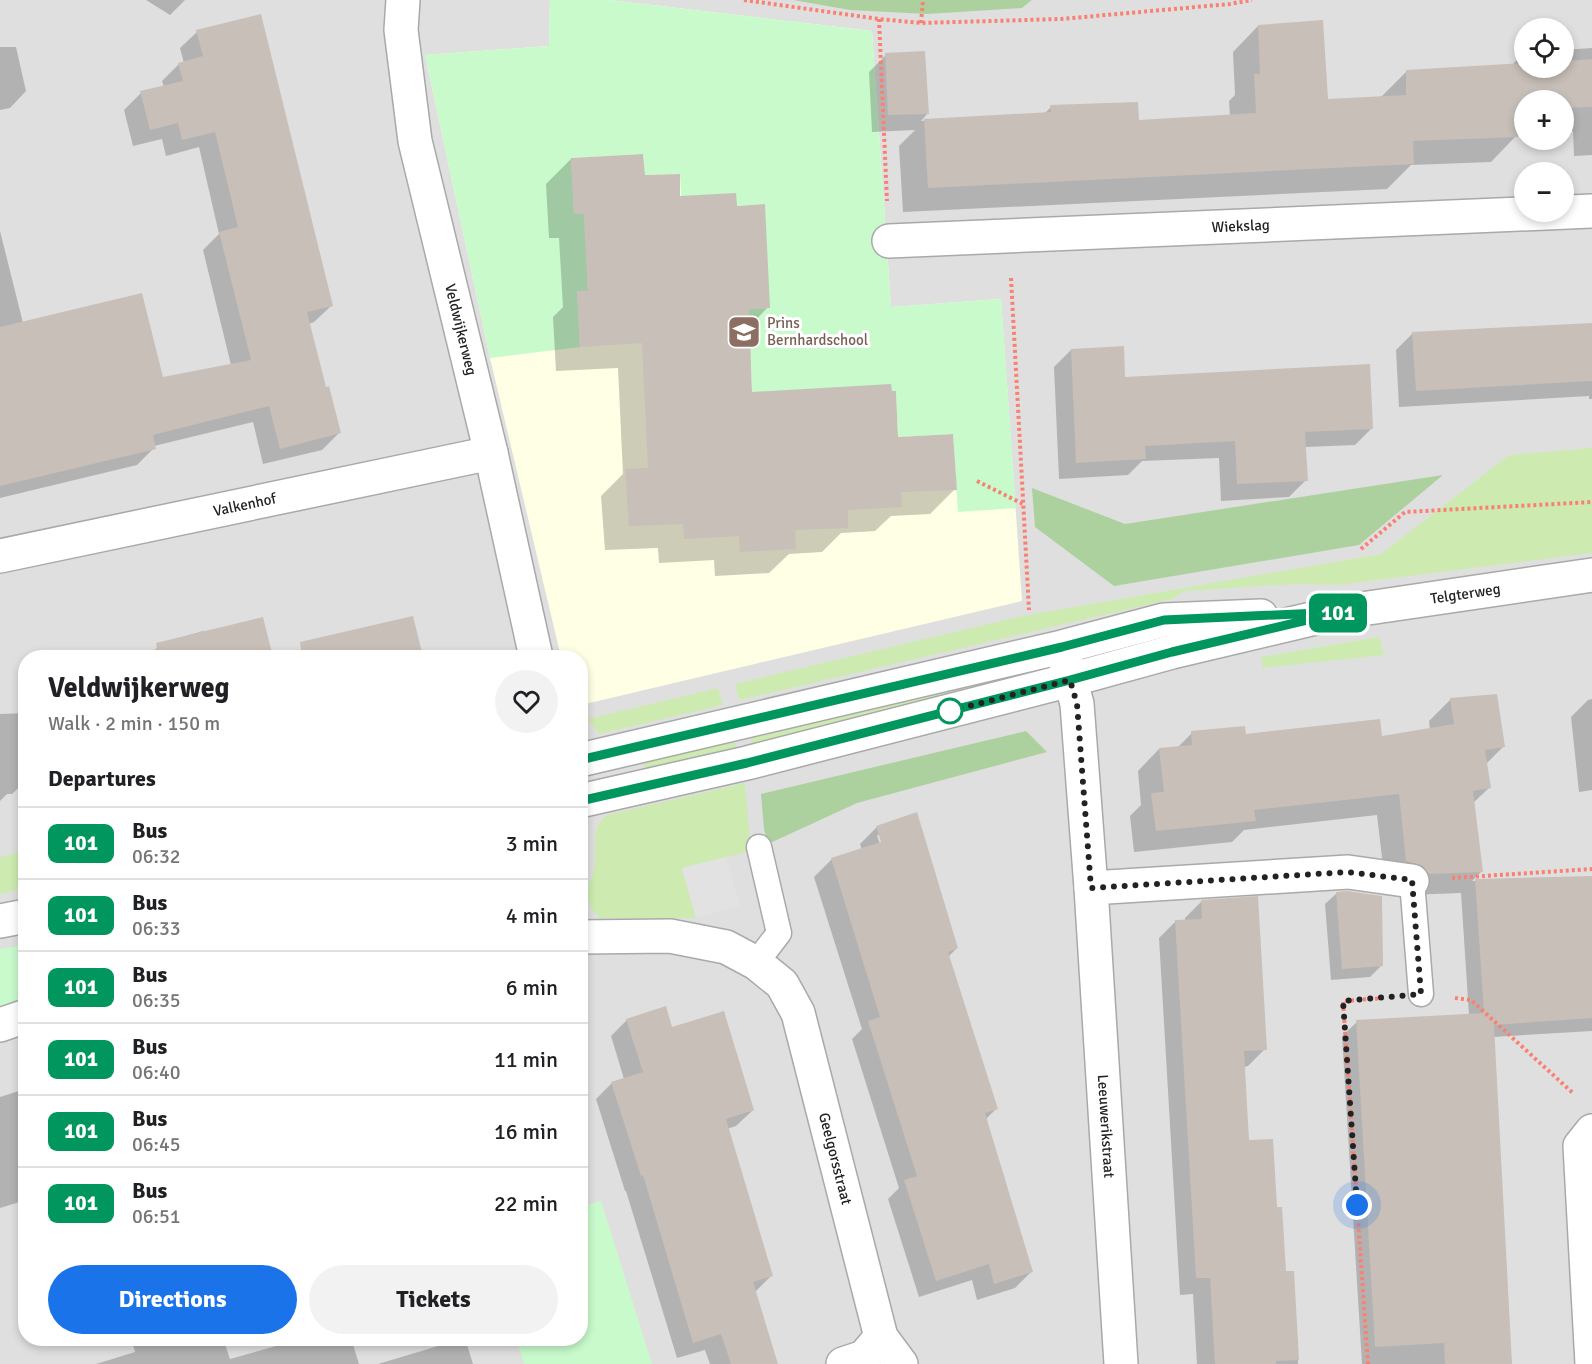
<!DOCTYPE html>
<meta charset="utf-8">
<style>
:root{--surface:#fff;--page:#f2f2f2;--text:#202124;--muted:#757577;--line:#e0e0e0;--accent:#1a73e8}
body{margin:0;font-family:Signika,sans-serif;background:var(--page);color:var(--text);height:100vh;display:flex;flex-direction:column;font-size:22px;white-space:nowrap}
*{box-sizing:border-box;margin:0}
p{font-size:20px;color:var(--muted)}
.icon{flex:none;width:33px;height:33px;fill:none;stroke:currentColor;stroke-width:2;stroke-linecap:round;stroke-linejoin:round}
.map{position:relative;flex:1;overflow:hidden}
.drawer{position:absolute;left:18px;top:650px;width:570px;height:696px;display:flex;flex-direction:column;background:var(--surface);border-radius:24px;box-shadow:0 3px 9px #0003}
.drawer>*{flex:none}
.badge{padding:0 12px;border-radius:9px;font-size:21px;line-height:39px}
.buttons{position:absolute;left:1514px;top:18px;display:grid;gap:12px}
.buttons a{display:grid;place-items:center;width:60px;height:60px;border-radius:50%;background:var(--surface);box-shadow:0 3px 9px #0003;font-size:30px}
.you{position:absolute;width:30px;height:30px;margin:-15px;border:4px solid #fff;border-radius:50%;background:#1a73e8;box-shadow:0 0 0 9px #1a73e833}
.map>.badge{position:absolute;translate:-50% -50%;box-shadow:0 0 0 3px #fff}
h2{padding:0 30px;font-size:22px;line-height:54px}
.round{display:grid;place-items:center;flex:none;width:63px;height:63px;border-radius:32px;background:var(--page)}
.headline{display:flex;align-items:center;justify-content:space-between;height:102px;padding:0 30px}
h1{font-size:28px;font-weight:700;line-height:45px}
.cta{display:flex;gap:12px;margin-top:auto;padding:12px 30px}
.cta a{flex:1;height:69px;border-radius:36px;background:var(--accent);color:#fff;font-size:24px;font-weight:700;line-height:69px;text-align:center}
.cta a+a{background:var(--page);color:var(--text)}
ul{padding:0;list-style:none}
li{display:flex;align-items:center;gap:18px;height:72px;padding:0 30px;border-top:2px solid var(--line)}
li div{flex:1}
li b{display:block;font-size:22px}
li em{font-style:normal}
li .badge{min-width:66px;font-weight:700;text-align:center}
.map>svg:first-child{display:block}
</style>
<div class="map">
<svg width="1592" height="1364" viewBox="0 0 1592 1364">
<rect width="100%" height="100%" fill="#f2efe9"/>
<!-- residential -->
<path fill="#e0dfdf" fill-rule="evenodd" d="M 0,0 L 1592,0 L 1592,1364 L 0,1364 ZM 1524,28 L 1563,28 L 1563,68 L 1524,68 ZM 1524,100 L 1563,100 L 1563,140 L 1524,140 ZM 1524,172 L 1563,172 L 1563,212 L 1524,212 ZM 26,657 L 580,657 L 580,1338 L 26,1338 Z"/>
<!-- education -->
<path fill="#ffffe5" d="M 550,0 L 610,0 L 872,31 L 891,307 L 1001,299 L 1022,601 L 581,705 L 580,657 L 561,657 L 490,358 L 425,55 L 549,46 Z"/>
<!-- grass -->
<path fill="#cdebb0" d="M 1592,448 L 1592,553 L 1337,585 L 1293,584 L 1185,591 L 1172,599 L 739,700 L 735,684 L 1022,616 L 1381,554 L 1509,455 Z
M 1379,637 L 1384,655 L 1263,668 L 1261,657 Z
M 986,675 L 990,692 L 753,749 L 749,732 Z
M 718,688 L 723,705 L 599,734 L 588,719 Z
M 733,735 L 737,752 L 646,773 L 642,756 Z
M 745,783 L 751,851 L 682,868 L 696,918 L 599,918 C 595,913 590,907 589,901 C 585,886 591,882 594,869 C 598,849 588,830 607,815 Z
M 25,851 L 25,888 L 0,894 L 0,857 Z"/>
<!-- forest -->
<path fill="#add19e" d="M 793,0 L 1032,0 L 1022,8 L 927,14 L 850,10 Z
M 1443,475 L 1359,545 L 1114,586 L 1035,527 L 1032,488 L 1125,524 Z
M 1026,731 L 1047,752 L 857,803 L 768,844 L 764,829 L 761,794 Z"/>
<!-- park -->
<path fill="#c8facc" d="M 550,0 L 610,0 L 872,31 L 891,307 L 1001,299 L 1016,508 L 958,512 L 953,434 L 898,437 L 896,391 L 868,393 L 752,392 L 751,360 L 735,310 L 769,308 L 765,204 L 737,206 L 681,196 L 680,174 L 645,175 L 643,154 L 571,158 L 574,214 L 584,214 L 588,291 L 577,291 L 580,347 L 490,358 L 425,55 L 549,46 Z
M 25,945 L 25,999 L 0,1007 L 0,949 Z
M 601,1201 L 652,1364 L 524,1364 L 516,1338 L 580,1338 L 581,1207 Z"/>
<!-- parking -->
<path fill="#e2e2e2" d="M 726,857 L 740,906 L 696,918 L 682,868 Z"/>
<!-- shadow -->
<path fill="#0003" fill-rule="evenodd" d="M 146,0 L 185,0 L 170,15 Z
M 1258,26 L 1327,100 L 1381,97 L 1407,71 L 1512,65 L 1524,53 L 1524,68 L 1563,68 L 1563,50 L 1592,48 L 1592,155 L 1574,156 L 1573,131 L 1563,132 L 1563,100 L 1524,100 L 1524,134 L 1516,134 L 1516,136 L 1491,162 L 1411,165 L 1387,189 L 903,212 L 899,146 L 915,130 L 872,132 L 869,72 L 886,55 L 928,113 L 921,121 L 1044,114 L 1051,107 L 1138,121 L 1230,116 L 1229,101 L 1235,95 L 1233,52 Z
M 197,32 L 331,306 L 314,322 L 308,324 L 325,389 L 339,433 L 322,450 L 263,464 L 253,422 L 154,446 L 154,448 L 137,465 L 0,498 L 0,231 L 23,323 L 162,378 L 231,365 L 203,250 L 219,234 L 199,147 L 166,156 L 162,139 L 133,146 L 124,110 L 141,93 L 164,87 L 162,81 L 179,64 L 184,63 L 180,48 Z
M 0,47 L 16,47 L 26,91 L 10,108 L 0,110 Z
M 571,159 L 643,177 L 679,198 L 735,207 L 768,307 L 748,328 L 750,394 L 897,438 L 955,489 L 930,514 L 891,516 L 875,531 L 841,533 L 822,552 L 789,554 L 769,573 L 715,576 L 714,560 L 659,563 L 658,548 L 605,550 L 601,496 L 623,474 L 618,368 L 556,371 L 553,317 L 563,307 L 559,238 L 549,238 L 546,184 Z
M 1592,325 L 1592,399 L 1589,399 L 1589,396 L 1399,407 L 1396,350 L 1413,333 Z
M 1071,350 L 1124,378 L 1372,428 L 1355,445 L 1305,447 L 1306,480 L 1289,497 L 1221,501 L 1219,458 L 1142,461 L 1128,475 L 1059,479 L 1054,367 Z
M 203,631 L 204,633 L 271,657 L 148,657 L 162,643 Z
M 1451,699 L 1503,747 L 1486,764 L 1489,788 L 1473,803 L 1482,871 L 1472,881 L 1592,877 L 1592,1031 L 1493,1037 L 1511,1364 L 1362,1364 L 1342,1036 L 1357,1022 L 1469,1015 L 1461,893 L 1407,895 L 1385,883 L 1377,815 L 1244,830 L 1232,842 L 1134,852 L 1130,816 L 1141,805 L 1138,771 L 1159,749 L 1177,748 L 1192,733 L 1380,738 L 1430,730 L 1429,721 Z
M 1592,699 L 1592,790 L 1579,792 L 1571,717 L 1588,700 Z
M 26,713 L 26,781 L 12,794 L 7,794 L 0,801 L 0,714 Z
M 877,827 L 957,948 L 948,957 L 996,1109 L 985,1120 L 1032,1271 L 1015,1288 L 977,1300 L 972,1280 L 919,1297 L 888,1199 L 899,1188 L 852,1039 L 862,1029 L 814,877 L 831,860 L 862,850 L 860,844 ZM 877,835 L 881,835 L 882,850 Z
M 1337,893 L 1382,965 L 1370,977 L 1331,980 L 1325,904 Z
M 1202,901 L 1265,1049 L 1248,1066 L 1243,1067 L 1247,1142 L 1276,1209 L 1285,1273 L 1293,1272 L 1298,1364 L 1197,1364 L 1193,1294 L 1180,1295 L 1159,938 L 1176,921 L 1185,921 L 1185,918 Z
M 627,1020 L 671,1029 L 753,1110 L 736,1126 L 727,1129 L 772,1275 L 755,1292 L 776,1364 L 710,1364 L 705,1350 L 677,1358 L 626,1191 L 625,1191 L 596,1099 L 612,1083 L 624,1079 L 611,1036 Z
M 25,1089 L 26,1200 L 0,1208 L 0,1097 Z
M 131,1338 L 223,1338 L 230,1359 L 290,1342 L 289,1338 L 307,1338 L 309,1343 L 311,1343 L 310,1338 L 351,1338 L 359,1364 L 96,1364 L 135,1352 Z
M 465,1338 L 473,1364 L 378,1364 Z"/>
<!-- building -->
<path fill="#c7bfb8" d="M 261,14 L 333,306 L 307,312 L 326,387 L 329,386 L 341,433 L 280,449 L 269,406 L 153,435 L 156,449 L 0,486 L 0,327 L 142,293 L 163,377 L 251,360 L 219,232 L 238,227 L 215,132 L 182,140 L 178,123 L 150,130 L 140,91 L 183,81 L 178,63 L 203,56 L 196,30 Z
M 1323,20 L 1328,99 L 1406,95 L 1406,70 L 1524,63 L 1524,68 L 1563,68 L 1563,61 L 1592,59 L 1592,107 L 1563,108 L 1563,100 L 1524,100 L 1524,110 L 1516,111 L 1518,137 L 1413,141 L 1414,164 L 928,188 L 924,119 L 1051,112 L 1050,105 L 1138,102 L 1139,120 L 1256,113 L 1254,74 L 1260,74 L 1258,25 Z
M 925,51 L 929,114 L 888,115 L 885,53 Z
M 643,154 L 645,175 L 680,174 L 680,196 L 736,193 L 737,206 L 765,204 L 770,308 L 749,309 L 752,392 L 891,384 L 892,391 L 896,391 L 898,437 L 953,434 L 957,490 L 901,492 L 902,507 L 848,510 L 848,528 L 795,530 L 796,549 L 740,552 L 739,536 L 684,539 L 683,524 L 629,526 L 625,469 L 648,468 L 642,343 L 580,347 L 577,291 L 588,291 L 584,214 L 574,214 L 571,158 Z
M 1592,323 L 1592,381 L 1416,391 L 1412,332 Z
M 1124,346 L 1125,377 L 1370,364 L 1373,429 L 1305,432 L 1308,481 L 1237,484 L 1235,441 L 1145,446 L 1146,459 L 1076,463 L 1071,349 Z
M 413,616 L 423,657 L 302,657 L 300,642 Z
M 263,617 L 273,657 L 158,657 L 156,643 Z
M 1497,694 L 1505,747 L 1485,750 L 1491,788 L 1473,791 L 1483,872 L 1429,874 L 1423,866 L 1406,861 L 1399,794 L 1254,810 L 1256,821 L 1156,831 L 1151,793 L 1164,792 L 1159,748 L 1192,745 L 1191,731 L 1245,726 L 1246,734 L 1380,719 L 1382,736 L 1454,724 L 1450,698 Z
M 917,812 L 958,948 L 948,952 L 998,1109 L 985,1113 L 1033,1272 L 994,1284 L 989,1264 L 936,1281 L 904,1180 L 917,1176 L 868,1021 L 880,1017 L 831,858 L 881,842 L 876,826 Z
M 1592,876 L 1592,1018 L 1494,1025 L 1512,1364 L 1445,1364 L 1444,1343 L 1375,1347 L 1356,1020 L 1484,1013 L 1475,879 Z
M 1347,891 L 1382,896 L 1383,966 L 1342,969 L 1336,892 Z
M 1258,896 L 1267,1050 L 1244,1051 L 1249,1140 L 1273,1139 L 1277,1207 L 1282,1207 L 1286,1271 L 1294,1271 L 1299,1360 L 1276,1361 L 1276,1364 L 1215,1364 L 1210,1278 L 1196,1278 L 1175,920 L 1202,919 L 1201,900 Z
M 666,1006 L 672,1027 L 724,1011 L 754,1110 L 726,1119 L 773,1276 L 753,1282 L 778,1364 L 731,1364 L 721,1334 L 693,1343 L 643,1175 L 641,1176 L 611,1082 L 643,1072 L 626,1019 Z"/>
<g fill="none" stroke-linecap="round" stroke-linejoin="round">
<!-- service casing -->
<g stroke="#a9a9a9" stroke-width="27">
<path id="service" d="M 1412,881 L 1421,994
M 756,963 L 779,933 L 759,847"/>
</g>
<!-- pedestrian casing -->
<g stroke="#a9a9a9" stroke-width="36">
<path id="pedestrian" d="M 843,1364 L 864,1357 L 881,1337"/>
</g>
<!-- minor casing -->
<g stroke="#a9a9a9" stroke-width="36">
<g id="minor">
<path id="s1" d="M 403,0 L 401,30 L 415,141 L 491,453 L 536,657"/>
<path id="s2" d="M 889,241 L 1592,211"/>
<path id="s3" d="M 0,556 L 491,453"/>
<path id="s4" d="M 1063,652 L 1077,704 L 1091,888 L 1121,1364"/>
<path d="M 1091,888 L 1348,872 L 1412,881"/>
<path id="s5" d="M 580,937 L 670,936 L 726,947 L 756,963 L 782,984 L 798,1013 L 881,1337 L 901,1364"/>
<path d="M 0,1025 L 26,1016"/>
<path d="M 1592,1364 L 1580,1146 L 1592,1131"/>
</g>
</g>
<!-- tertiary casing -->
<g stroke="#a9a9a9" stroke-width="36">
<g id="tertiary">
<path d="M 580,760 L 1062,647 L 1164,620 L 1261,616"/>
<path id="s6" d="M 580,801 L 747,763 L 1070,680 L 1172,652 L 1341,612 L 1592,575"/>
<path d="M 0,921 L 26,916"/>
</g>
</g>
<!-- path -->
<path stroke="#fa8072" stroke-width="4" stroke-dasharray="3 3" stroke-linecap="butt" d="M 744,0 L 879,19 L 921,23 L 1061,19 L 1230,4 L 1252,0
M 879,19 L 887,201
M 921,23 L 923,0
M 1011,278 L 1029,610
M 977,481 L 1023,504
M 1361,549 L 1405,512 L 1592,502
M 1452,878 L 1592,869
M 1455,998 L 1471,1000 L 1574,1094
M 1368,1364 L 1343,1001 L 1385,998"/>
<!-- service -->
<use href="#service" stroke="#fff" stroke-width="24"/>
<!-- pedestrian -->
<use href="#pedestrian" stroke="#fff" stroke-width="33"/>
<!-- minor -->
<use href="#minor" stroke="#fff" stroke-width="33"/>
<!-- tertiary -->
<use href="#tertiary" stroke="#fff" stroke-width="33"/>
</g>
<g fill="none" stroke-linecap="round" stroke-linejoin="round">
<!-- line casing -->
<g stroke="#fff" stroke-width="14">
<path id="line" d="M 580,760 L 1062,647 L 1164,620 L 1341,612 L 1172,652 L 1070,680 L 747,763 L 580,801"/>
</g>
<!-- line -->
<use href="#line" stroke="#00965e" stroke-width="9"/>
<!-- walk -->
<path stroke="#222" stroke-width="6" stroke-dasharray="0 10.8" d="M 950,711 L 1070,680 L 1077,704 L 1091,888 L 1348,872 L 1412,880 L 1421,994 L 1343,1001 L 1357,1205"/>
</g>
<!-- icons -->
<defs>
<g id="school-square" transform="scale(1.725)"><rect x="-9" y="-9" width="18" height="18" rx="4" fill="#8d6e63" stroke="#fff"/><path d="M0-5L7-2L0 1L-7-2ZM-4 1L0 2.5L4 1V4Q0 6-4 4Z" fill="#fff"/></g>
</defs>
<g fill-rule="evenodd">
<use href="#school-square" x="744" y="332"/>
</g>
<!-- markers -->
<circle fill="#fff" stroke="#00965e" stroke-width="3" cx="950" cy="711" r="12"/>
<g text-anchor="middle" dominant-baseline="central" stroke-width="6" stroke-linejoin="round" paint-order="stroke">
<!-- street labels -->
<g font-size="15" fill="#222" stroke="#fff">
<text stroke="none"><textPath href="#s2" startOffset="352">Wiekslag</textPath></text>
<text stroke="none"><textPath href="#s1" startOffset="336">Veldwijkerweg</textPath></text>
<text stroke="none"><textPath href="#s3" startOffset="250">Valkenhof</textPath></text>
<text stroke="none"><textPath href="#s6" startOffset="910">Telgterweg</textPath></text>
<text stroke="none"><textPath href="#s4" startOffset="477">Leeuwerikstraat</textPath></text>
<text stroke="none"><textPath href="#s5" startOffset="398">Geelgorsstraat</textPath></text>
</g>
<!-- education labels -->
<g font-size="15" fill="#785e54" stroke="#fff" text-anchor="start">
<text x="767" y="323">Prins<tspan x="767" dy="17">Bernhardschool</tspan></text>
</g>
</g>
</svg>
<div class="buttons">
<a><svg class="icon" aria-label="locate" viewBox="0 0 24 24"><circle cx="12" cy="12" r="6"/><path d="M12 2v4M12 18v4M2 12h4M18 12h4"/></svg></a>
<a>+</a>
<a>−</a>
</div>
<div class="you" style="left:1357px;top:1205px"></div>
<b class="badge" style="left:1338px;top:613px;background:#00965e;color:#fff">101</b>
<section class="drawer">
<div class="headline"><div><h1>Veldwijkerweg</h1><p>Walk · 2 min · 150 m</p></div><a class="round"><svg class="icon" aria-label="heart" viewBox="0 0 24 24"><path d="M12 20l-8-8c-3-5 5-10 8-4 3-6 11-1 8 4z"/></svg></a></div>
<h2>Departures</h2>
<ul>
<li><span class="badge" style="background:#00965e;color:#fff">101</span><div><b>Bus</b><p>06:32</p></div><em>3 min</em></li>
<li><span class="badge" style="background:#00965e;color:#fff">101</span><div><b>Bus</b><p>06:33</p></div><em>4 min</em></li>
<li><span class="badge" style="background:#00965e;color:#fff">101</span><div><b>Bus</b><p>06:35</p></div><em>6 min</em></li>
<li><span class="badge" style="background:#00965e;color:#fff">101</span><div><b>Bus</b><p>06:40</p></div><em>11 min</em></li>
<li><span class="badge" style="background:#00965e;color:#fff">101</span><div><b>Bus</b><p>06:45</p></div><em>16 min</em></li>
<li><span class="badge" style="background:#00965e;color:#fff">101</span><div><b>Bus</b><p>06:51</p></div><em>22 min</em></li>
</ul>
<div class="cta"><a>Directions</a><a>Tickets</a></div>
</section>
</div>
